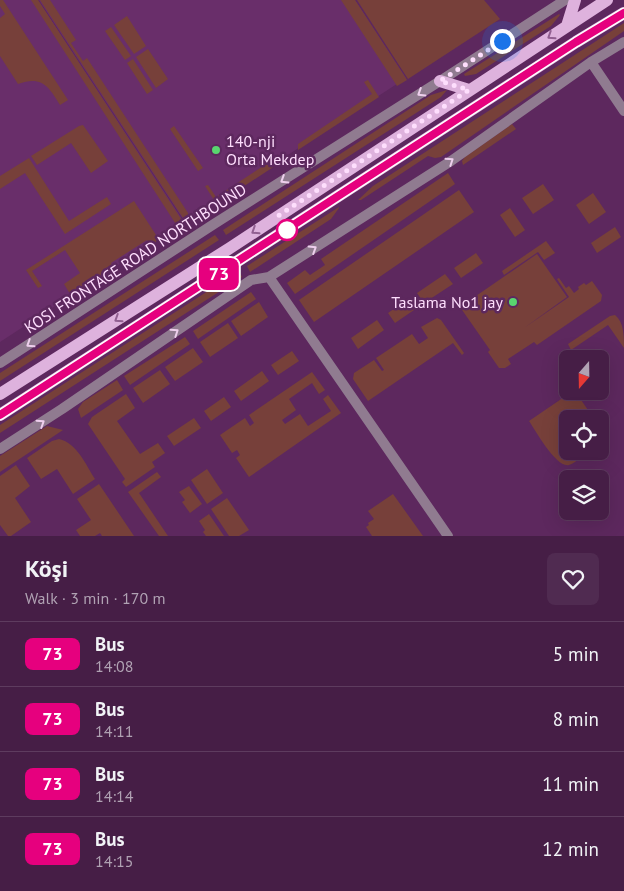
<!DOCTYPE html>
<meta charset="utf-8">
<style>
:root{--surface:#461e46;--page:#502b51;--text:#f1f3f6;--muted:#b0a2b3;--line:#5e3c5f}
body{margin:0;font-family:"PT Sans",sans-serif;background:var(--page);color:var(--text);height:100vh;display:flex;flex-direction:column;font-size:19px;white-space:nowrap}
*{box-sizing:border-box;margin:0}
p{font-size:16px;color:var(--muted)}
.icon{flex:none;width:28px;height:28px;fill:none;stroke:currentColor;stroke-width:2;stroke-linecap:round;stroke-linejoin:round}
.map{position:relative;height:536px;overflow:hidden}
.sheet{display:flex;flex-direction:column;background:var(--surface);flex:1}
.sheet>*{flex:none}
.badge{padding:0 10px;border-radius:8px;font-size:18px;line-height:32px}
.needle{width:32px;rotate:200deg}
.tools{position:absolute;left:559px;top:350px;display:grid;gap:10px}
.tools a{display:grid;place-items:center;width:50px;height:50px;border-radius:8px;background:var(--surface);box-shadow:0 5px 20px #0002,0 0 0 1px var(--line);font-size:25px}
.you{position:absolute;width:25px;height:25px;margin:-12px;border:4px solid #fff;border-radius:50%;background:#1a73e8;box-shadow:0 0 0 8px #1a73e833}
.map>.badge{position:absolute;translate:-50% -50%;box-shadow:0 0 0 2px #fff}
.round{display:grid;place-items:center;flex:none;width:52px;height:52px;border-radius:8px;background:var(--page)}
.overview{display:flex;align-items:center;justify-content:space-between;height:85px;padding:0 25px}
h1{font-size:24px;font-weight:600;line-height:38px}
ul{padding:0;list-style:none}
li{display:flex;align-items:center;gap:15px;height:65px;padding:0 25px;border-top:1px solid var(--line)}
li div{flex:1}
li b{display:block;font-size:19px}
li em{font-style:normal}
li .badge{min-width:55px;font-weight:700;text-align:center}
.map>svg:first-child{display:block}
</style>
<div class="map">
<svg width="624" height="536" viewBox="0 0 624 536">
<rect width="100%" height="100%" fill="#5d285e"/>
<!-- built -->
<path fill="#692e6a" d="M 0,0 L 38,0 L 184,222 L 0,342 Z
M 39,0 L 355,0 L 406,78 L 185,222 Z"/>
<!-- green -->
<path fill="#77403a" d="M 0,0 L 3,0 L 68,100 L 60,105 C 49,87 42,75 18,84 L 0,56 L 0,18 L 5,14 L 0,6 Z
M 31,0 L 38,0 L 185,225 L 179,229 Z
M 40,0 L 50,0 L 76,40 L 71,43 L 83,61 L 87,58 L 188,213 L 189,222 L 187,224 Z
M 341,0 L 355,0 L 407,80 L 397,86 Z
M 357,0 L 484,0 L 500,19 L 408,79 Z
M 559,14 L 560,15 L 551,26 L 476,74 L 465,76 L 464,74 Z
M 127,16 L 146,46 L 134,54 L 114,25 Z
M 624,23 L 624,31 L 441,157 L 435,158 L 428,156 L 361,200 L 358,200 L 373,186 Z
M 111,27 L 131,56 L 125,60 L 105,31 Z
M 148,49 L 168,79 L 156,88 L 136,57 Z
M 133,59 L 153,90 L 147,94 L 127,63 Z
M 368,80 L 379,97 L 298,150 L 298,144 L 372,94 L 364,82 Z
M 447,90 L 441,97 L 226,235 L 223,230 L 431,95 Z
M 512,124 L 516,129 L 463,165 L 462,161 L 465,157 Z
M 83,125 L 108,161 L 91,173 L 71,143 L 37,165 L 31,156 L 79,126 Z
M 174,126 L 203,168 L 198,171 L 170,129 Z
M 280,155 L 284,155 L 287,158 L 220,202 L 214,200 L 205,186 L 208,185 L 216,197 Z
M 29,158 L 69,221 L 107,197 L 111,204 L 65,234 L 25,173 L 0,189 L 0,176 Z
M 448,173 L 455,184 L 295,294 L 287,283 L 305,270 L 310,275 L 325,265 L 321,259 Z
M 543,184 L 554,200 L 533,214 L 522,198 Z
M 459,190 L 474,212 L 314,322 L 299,300 Z
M 593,193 L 606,212 L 589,224 L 576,205 Z
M 134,201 L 156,235 C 157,240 157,244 152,246 L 147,240 L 111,263 L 115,270 L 72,297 L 64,284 L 80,273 L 65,250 L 32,271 L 42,286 L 38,288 L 26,270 Z
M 339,207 L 339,208 L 331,219 L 250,272 L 247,266 Z
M 510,208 L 525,230 L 515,237 L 500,215 Z
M 615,227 L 621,237 L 597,253 L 591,243 Z
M 215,235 L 219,240 L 0,381 L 0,373 Z
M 546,241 L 555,253 L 544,260 L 538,252 L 504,275 L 502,271 Z
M 476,253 L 483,263 L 461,278 L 454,268 Z
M 537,254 L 567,297 L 524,328 L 569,297 L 557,279 L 559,278 L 566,288 L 569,286 L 574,293 L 579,289 L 578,287 L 584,283 L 586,285 L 592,281 L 602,295 L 601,301 L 537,345 L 534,342 L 508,359 L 511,364 L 505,368 L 499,368 L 488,352 L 490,350 L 460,307 Z
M 239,271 L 242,277 L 0,433 L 0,425 Z
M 445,274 L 453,284 L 424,303 L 417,293 Z
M 251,292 L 256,299 L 198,339 L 193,331 Z
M 407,300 L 414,310 L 395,323 L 388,313 Z
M 259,302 L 268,317 L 241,336 L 231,321 Z
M 615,315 C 624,322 624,336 624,348 L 608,325 L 571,350 L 568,344 L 610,316 Z
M 437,318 L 441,320 L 464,353 L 462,355 L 453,343 L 368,401 L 353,379 L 354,373 L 374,360 L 382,371 L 384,370 L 376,358 L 412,334 L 419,344 L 428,338 L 421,327 Z
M 377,320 L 384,330 L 358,349 L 351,338 Z
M 228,323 L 238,338 L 210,357 L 200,342 Z
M 185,337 L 190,344 L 130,385 L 124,376 Z
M 193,348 L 203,362 L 175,381 L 165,367 Z
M 292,351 L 299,361 L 278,375 L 271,365 Z
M 160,370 L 170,384 L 143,403 L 133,388 Z
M 262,371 L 269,381 L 241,401 L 234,391 Z
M 312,372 L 325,390 L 319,394 L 312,383 L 289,399 L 296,410 L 282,420 L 285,424 L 300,414 L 308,426 L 331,411 L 323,399 L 328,395 L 341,413 L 249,477 L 236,458 L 240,455 L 237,450 L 232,453 L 220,435 L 245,418 L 250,426 L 254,423 L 249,415 Z
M 117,380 L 123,390 L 81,418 L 78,409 L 83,402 Z
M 573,391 L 575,391 L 594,419 L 568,419 L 568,451 L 589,451 C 583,455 576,463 569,465 C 556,468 536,431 529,421 Z
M 126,394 L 135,408 L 117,421 L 140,454 L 158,443 L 165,453 L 152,462 L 155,467 L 126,487 L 122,482 L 125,479 L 88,424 L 92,417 Z
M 224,397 L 231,407 L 211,421 L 204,411 Z
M 194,418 L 201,428 L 174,446 L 167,436 Z
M 47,426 L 63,430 L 0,472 L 0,456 Z
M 59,439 C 77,443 86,465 95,479 L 73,494 L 57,469 L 41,479 L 27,458 L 52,441 Z
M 16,465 L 30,486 L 15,498 L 31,522 L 11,536 L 8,536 L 0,525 L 0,476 Z
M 207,469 L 223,493 L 207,504 L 191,480 Z
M 157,472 L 161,477 L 139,493 L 168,536 L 159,536 L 128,492 Z
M 99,484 L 134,536 L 102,536 L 100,533 L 95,536 L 80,536 L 76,530 L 91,520 L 77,499 Z
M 189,486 L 202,504 L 190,513 L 182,502 L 185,500 L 179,492 Z
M 393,494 L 423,536 L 372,536 L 366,527 L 369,525 L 368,523 L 374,519 L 368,511 Z
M 227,498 L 249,530 L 239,536 L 229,536 L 211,509 Z
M 209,514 L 224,536 L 206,536 L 203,532 L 205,530 L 199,521 Z"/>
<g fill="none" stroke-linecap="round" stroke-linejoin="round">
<!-- minor -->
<path stroke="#907b90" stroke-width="10" d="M 591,62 L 624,111
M 269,277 L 448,536
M 0,363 L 214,224 L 440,81 L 565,0
M 0,449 L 62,409 L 251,280 L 269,277 L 451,161 L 591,62 L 624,42"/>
<!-- primary -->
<path stroke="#deb2dd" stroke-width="12" d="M 567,26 L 575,0
M 440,81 L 469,90
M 0,394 L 230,248 L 607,0
M 0,415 L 576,42 L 624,13"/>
</g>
<!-- one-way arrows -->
<defs><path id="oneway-chevron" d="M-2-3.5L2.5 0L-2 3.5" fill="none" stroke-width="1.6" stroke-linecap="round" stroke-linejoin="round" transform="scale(1.25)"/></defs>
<g stroke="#915f91">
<use href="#oneway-chevron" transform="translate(551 36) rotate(147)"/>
<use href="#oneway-chevron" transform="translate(255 231) rotate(147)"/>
<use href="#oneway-chevron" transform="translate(118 319) rotate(147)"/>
</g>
<g stroke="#eecfed">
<use href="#oneway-chevron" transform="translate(421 93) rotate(148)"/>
<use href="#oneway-chevron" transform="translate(450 161) rotate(-34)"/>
<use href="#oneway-chevron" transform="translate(284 180) rotate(148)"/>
<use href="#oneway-chevron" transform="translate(313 249) rotate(-32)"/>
<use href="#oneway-chevron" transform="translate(175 332) rotate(-34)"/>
<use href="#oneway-chevron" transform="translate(30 344) rotate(147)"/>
<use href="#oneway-chevron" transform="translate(41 423) rotate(-33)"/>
</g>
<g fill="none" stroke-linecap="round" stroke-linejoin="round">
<!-- line casing -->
<g stroke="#fff" stroke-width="11">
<path id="line" d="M 0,415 L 576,42 L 624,13"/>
</g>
<!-- line -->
<use href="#line" stroke="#e6007e" stroke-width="8"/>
<!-- walk -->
<path stroke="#fedefd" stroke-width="5" stroke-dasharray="0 9" d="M 287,230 L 278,216 L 469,90 L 440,81 L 502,41"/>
</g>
<!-- markers -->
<g fill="#59d56f" stroke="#5d285e" stroke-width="2">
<circle cx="216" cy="150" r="5"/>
<circle cx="513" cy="302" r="5"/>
</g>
<circle fill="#fff" stroke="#e6007e" stroke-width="2.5" cx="287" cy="230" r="10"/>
<g text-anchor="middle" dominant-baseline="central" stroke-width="5" stroke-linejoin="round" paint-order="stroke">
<!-- poi labels -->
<g font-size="16" fill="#fedefd" stroke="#5d285e" text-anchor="start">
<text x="226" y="141">140-nji<tspan x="226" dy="18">Orta Mekdep</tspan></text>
<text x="503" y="302" text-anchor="end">Taslama No1 jay</text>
</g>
<!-- street labels -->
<g font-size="16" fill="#fedefd" stroke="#5d285e">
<text transform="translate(135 258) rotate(-33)">KOSI FRONTAGE ROAD NORTHBOUND</text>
</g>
</g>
</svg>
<div class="tools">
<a><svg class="needle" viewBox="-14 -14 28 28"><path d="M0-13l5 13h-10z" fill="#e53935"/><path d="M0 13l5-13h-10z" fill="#b0a2b3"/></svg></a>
<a><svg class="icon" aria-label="locate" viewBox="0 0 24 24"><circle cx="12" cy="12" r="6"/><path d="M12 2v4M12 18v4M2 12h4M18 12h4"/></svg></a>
<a><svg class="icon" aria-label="layers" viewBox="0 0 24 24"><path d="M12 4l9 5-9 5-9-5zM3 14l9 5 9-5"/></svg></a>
</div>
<div class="you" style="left:502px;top:41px"></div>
<b class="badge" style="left:219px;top:274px;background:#e6007e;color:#fff">73</b>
</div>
<section class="sheet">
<div class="overview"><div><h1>Köşi</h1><p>Walk · 3 min · 170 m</p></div><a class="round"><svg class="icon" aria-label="heart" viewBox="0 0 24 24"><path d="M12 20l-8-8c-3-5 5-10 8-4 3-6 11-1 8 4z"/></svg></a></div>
<ul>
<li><span class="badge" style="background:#e6007e;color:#fff">73</span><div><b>Bus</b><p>14:08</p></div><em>5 min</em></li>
<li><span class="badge" style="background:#e6007e;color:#fff">73</span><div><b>Bus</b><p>14:11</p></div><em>8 min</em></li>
<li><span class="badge" style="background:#e6007e;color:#fff">73</span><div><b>Bus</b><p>14:14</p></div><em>11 min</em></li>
<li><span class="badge" style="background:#e6007e;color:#fff">73</span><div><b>Bus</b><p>14:15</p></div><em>12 min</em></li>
</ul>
</section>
